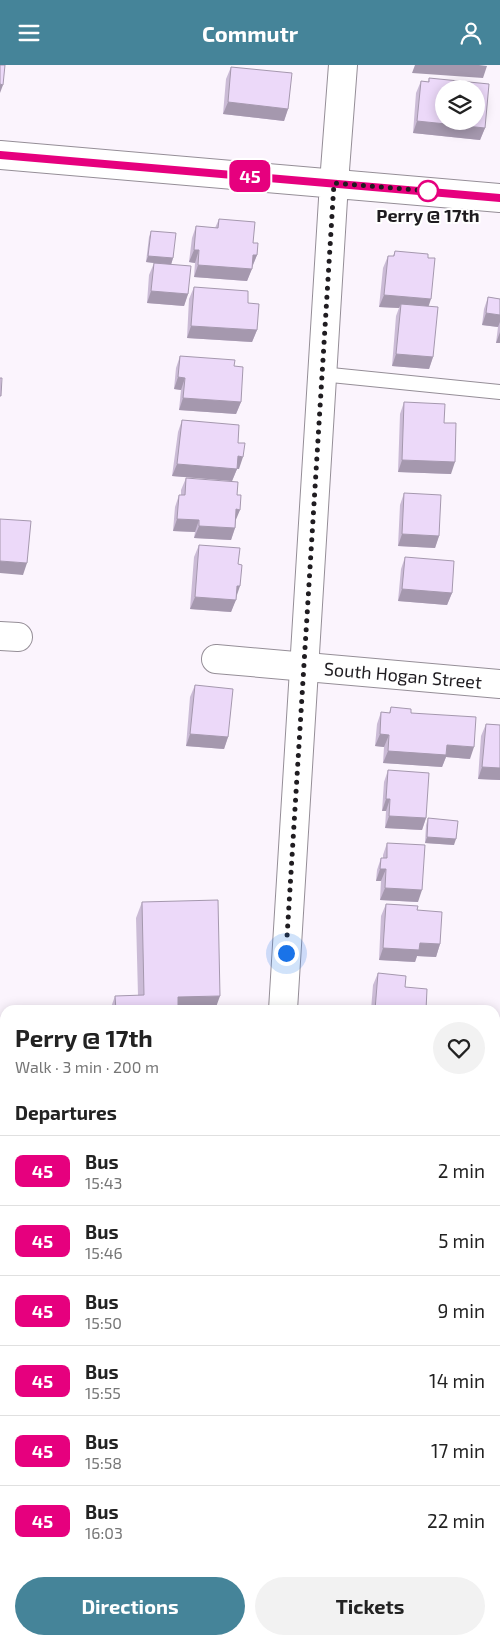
<!DOCTYPE html>
<meta charset="utf-8">
<style>
:root{--surface:#fff;--page:#f2f2f2;--text:#222;--muted:#767676;--line:#e0e0e0;--accent:#458499}
body{margin:0;font-family:"Exo 2",sans-serif;background:var(--page);color:var(--text);height:100vh;display:flex;flex-direction:column;font-size:19px;white-space:nowrap}
*{box-sizing:border-box;margin:0}
p{font-size:16px;color:var(--muted)}
.icon{flex:none;width:28px;height:28px;fill:none;stroke:currentColor;stroke-width:2;stroke-linecap:round;stroke-linejoin:round}
.map{position:relative;flex:1;overflow:hidden}
.sheet{position:absolute;left:0px;top:940px;width:500px;height:640px;display:flex;flex-direction:column;background:var(--surface);border-radius:15px 15px 0 0;box-shadow:0 2px 12px #0003}
.sheet>*{flex:none}
.badge{padding:0 10px;border-radius:8px;font-size:18px;line-height:32px}
.fabs{position:absolute;left:435px;top:15px;display:grid;gap:10px}
.fabs a{display:grid;place-items:center;width:50px;height:50px;border-radius:50%;background:var(--surface);box-shadow:0 2px 12px #0003;font-size:25px}
.you{position:absolute;width:25px;height:25px;margin:-12px;border:4px solid #fff;border-radius:50%;background:#1a73e8;box-shadow:0 0 0 8px #1a73e833}
.map>.badge{position:absolute;translate:-50% -50%;box-shadow:0 0 0 2px #fff}
h2{padding:0 15px;font-size:19px;line-height:45px}
.round{display:grid;place-items:center;flex:none;width:52px;height:52px;border-radius:26px;background:var(--page)}
.summary{display:flex;align-items:center;justify-content:space-between;height:85px;padding:0 15px}
h1{font-size:24px;font-weight:700;line-height:38px}
.button{display:flex;gap:10px;margin-top:auto;padding:10px 15px}
.button a{flex:1;height:58px;border-radius:30px;background:var(--accent);color:#fff;font-size:20px;font-weight:700;line-height:58px;text-align:center}
.button a+a{background:var(--page);color:var(--text)}
ul{padding:0;list-style:none}
li{display:flex;align-items:center;gap:15px;height:70px;padding:0 15px;border-top:1px solid var(--line)}
li div{flex:1}
li b{display:block;font-size:19px}
li em{font-style:normal}
li .badge{min-width:55px;font-weight:700;text-align:center}
header{display:flex;justify-content:space-between;align-items:center;height:65px;padding:0 15px;background:var(--accent);color:#fff;font-size:22px;font-weight:700}
.map>svg:first-child{display:block}
</style>
<header><svg class="icon" aria-label="menu" viewBox="0 0 24 24"><path d="M4 6h16M4 12h16M4 18h16"/></svg>Commutr<svg class="icon" aria-label="person" viewBox="0 0 24 24"><circle cx="12" cy="8" r="4"/><path d="M4 21q1-7 8-7t8 7"/></svg></header>
<div class="map">
<svg width="500" height="1580" viewBox="0 0 500 1580">
<rect width="100%" height="100%" fill="#fbf4fd"/>
<g fill="none" stroke-linecap="round" stroke-linejoin="round">
<!-- lane casing -->
<g stroke="#958e97" stroke-width="16">
<path id="lane" d="M 321,309 L 500,327"/>
</g>
<!-- street casing -->
<g stroke="#958e97" stroke-width="30">
<path id="street" d="M 334,118 L 343,0
M 0,571 L 18,572
M 216,594 L 500,619
M 0,1060 L 5,1061
M 495,1101 L 500,1102
M 0,1543 L 5,1543
M 375,1575 L 427,1580"/>
</g>
<!-- secondary casing -->
<g stroke="#958e97" stroke-width="30">
<path id="secondary" d="M 0,90 L 500,133
M 283,945 L 334,118
M 244,1580 L 244,1575"/>
</g>
<!-- lane -->
<use href="#lane" stroke="#fff" stroke-width="14"/>
<!-- street -->
<use href="#street" stroke="#fff" stroke-width="28"/>
<!-- secondary -->
<use href="#secondary" stroke="#fff" stroke-width="28"/>
</g>
<!-- wall -->
<path fill="#cbbbd6" d="M 231,2 L 288,44 L 284,56 L 223,49 L 226,14 Z
M 429,13 L 485,63 L 480,75 L 413,68 L 416,28 L 421,16 L 428,17 Z
M 219,154 L 253,178 L 257,190 L 247,216 L 194,212 L 195,198 L 189,197 L 192,173 L 196,161 L 215,163 Z
M 151,166 L 173,193 L 171,199 L 188,229 L 184,241 L 147,238 L 149,210 L 154,198 L 146,197 L 149,172 Z
M 395,186 L 428,241 L 433,292 L 429,304 L 392,301 L 396,251 L 399,243 L 379,242 L 383,203 L 388,191 L 393,191 Z
M 194,222 L 248,238 L 257,265 L 252,277 L 187,273 L 189,234 Z
M 488,232 L 500,234 L 500,278 L 496,278 L 498,262 L 482,260 L 484,244 Z
M 180,291 L 234,301 L 241,337 L 236,349 L 179,345 L 181,325 L 174,324 L 176,303 Z
M 404,337 L 444,358 L 451,409 L 398,407 L 400,349 Z
M 182,355 L 238,378 L 239,404 L 237,404 L 232,416 L 172,411 L 178,367 Z
M 186,413 L 236,456 L 235,463 L 231,475 L 194,473 L 195,467 L 173,466 L 175,442 L 179,430 L 181,430 L 181,425 Z
M 404,428 L 439,471 L 435,483 L 398,481 L 400,440 Z
M 199,480 L 236,533 L 231,547 L 190,544 L 194,492 Z
M 405,492 L 452,528 L 447,540 L 398,536 L 401,504 Z
M 195,620 L 228,672 L 224,684 L 186,681 L 190,632 Z
M 391,642 L 411,648 L 470,694 L 446,692 L 442,702 L 383,698 L 384,682 L 375,681 L 377,659 L 381,647 L 389,648 Z
M 486,659 L 500,660 L 500,715 L 478,714 L 481,671 Z
M 388,705 L 426,753 L 422,765 L 385,763 L 386,746 L 382,746 L 384,717 Z
M 428,753 L 454,780 L 425,778 L 426,760 Z
M 387,778 L 418,837 L 380,835 L 381,816 L 376,816 L 377,805 L 381,793 L 383,793 L 383,790 Z
M 142,837 L 215,945 L 110,945 L 115,931 L 138,931 L 136,853 Z
M 386,839 L 417,845 L 440,879 L 436,892 L 417,891 L 415,897 L 379,895 L 381,851 Z
M 378,908 L 405,922 L 426,945 L 371,945 L 373,920 Z
M 500,1490 L 500,1534 L 497,1534 Z"/>
<!-- shaded-wall -->
<path fill="#a598ae" d="M 415,0 L 479,0 L 487,1 L 483,13 L 412,8 Z
M 0,19 L 3,20 L 0,28 Z
M 228,37 L 288,44 L 284,56 L 223,49 Z
M 417,56 L 485,63 L 480,75 L 413,68 Z
M 194,185 L 199,185 L 195,198 L 189,197 Z
M 253,190 L 257,190 L 252,202 Z
M 148,191 L 173,193 L 171,200 L 146,197 Z
M 198,200 L 252,204 L 247,216 L 194,212 Z
M 151,226 L 188,229 L 184,241 L 147,238 Z
M 384,230 L 431,234 L 427,246 L 401,239 L 399,243 L 379,242 Z
M 486,248 L 500,250 L 500,257 L 498,262 L 482,260 Z
M 191,261 L 257,265 L 252,277 L 187,273 Z
M 500,267 L 500,278 L 496,278 Z
M 396,289 L 433,292 L 429,304 L 392,301 Z
M 178,312 L 185,313 L 181,325 L 174,324 Z
M 183,333 L 241,337 L 236,349 L 179,345 Z
M 238,391 L 243,392 L 239,404 L 233,403 Z
M 402,395 L 455,397 L 451,409 L 398,407 Z
M 177,399 L 237,404 L 232,416 L 172,411 Z
M 236,444 L 240,445 L 235,457 Z
M 177,454 L 199,455 L 195,467 L 173,466 Z
M 199,461 L 235,463 L 231,475 L 194,473 Z
M 402,469 L 439,471 L 435,483 L 398,481 Z
M 0,496 L 27,498 L 23,510 L 0,508 Z
M 237,521 L 240,521 L 236,533 Z
M 402,524 L 452,528 L 447,540 L 398,536 Z
M 195,532 L 236,535 L 231,547 L 190,544 Z
M 190,669 L 228,672 L 224,684 L 186,681 Z
M 380,669 L 389,670 L 384,682 L 375,681 Z
M 447,680 L 474,682 L 470,694 L 446,692 L 442,702 L 383,698 L 388,686 Z
M 482,702 L 500,703 L 500,715 L 478,714 Z
M 386,734 L 390,734 L 386,746 L 382,746 Z
M 389,751 L 426,753 L 422,765 L 385,763 Z
M 427,772 L 456,774 L 454,780 L 425,778 Z
M 380,804 L 386,804 L 381,816 L 376,816 Z
M 385,823 L 422,825 L 418,837 L 380,835 Z
M 420,878 L 440,879 L 436,892 L 417,891 L 415,897 L 379,895 L 383,883 Z
M 220,931 L 215,945 L 173,945 L 178,932 Z
M 500,1527 L 500,1534 L 497,1534 Z"/>
<!-- building -->
<path fill="#ecd9f9" stroke="#a598ae" fill-rule="evenodd" d="M 0,0 L 5,0 L 3,20 L 0,19 Z
M 231,2 L 292,8 L 288,44 L 228,37 Z
M 429,13 L 489,19 L 485,63 L 417,56 L 421,16 L 429,17 ZM 444,24 L 476,24 L 476,56 L 444,56 Z
M 219,154 L 255,157 L 253,178 L 258,178 L 257,190 L 253,190 L 252,204 L 198,200 L 199,185 L 194,185 L 196,161 L 218,163 Z
M 151,166 L 176,168 L 173,193 L 148,191 Z
M 395,186 L 428,189 L 428,193 L 435,193 L 431,234 L 384,230 L 388,191 L 394,191 Z
M 154,198 L 191,201 L 188,229 L 151,226 Z
M 194,222 L 248,226 L 248,238 L 259,239 L 257,265 L 191,261 Z
M 488,232 L 500,234 L 500,250 L 486,248 Z
M 401,239 L 438,242 L 433,292 L 396,289 Z
M 180,291 L 235,295 L 234,301 L 243,302 L 241,337 L 183,333 L 185,313 L 178,312 Z
M 0,313 L 2,313 L 1,331 L 0,331 Z
M 404,337 L 445,339 L 444,358 L 456,358 L 455,397 L 402,395 Z
M 182,355 L 239,360 L 238,378 L 245,378 L 243,392 L 238,391 L 237,404 L 177,399 Z
M 186,413 L 238,417 L 237,430 L 241,430 L 240,445 L 236,444 L 235,463 L 199,461 L 199,455 L 177,454 L 179,430 L 185,430 Z
M 404,428 L 441,430 L 439,471 L 402,469 Z
M 0,454 L 31,456 L 27,498 L 0,496 Z
M 199,480 L 240,483 L 238,499 L 242,500 L 240,521 L 237,521 L 236,535 L 195,532 Z
M 405,492 L 454,496 L 452,528 L 402,524 Z
M 195,620 L 233,624 L 228,672 L 190,669 Z
M 391,642 L 411,644 L 411,648 L 476,652 L 474,682 L 447,680 L 446,690 L 388,686 L 389,670 L 380,669 L 381,647 L 390,648 Z
M 486,659 L 500,660 L 500,703 L 482,702 Z
M 388,705 L 429,708 L 426,753 L 389,751 L 390,734 L 386,734 Z
M 428,753 L 458,756 L 456,774 L 427,772 Z
M 387,778 L 425,780 L 422,825 L 385,823 L 386,804 L 380,804 L 381,793 L 387,793 Z
M 218,835 L 220,931 L 178,932 L 178,945 L 116,945 L 115,931 L 144,930 L 142,837 Z
M 386,839 L 418,841 L 417,845 L 442,847 L 440,879 L 420,878 L 419,885 L 383,883 Z
M 378,908 L 406,911 L 405,922 L 427,924 L 426,945 L 375,945 Z"/>
<g fill="none" stroke-linecap="round" stroke-linejoin="round">
<!-- line casing -->
<g stroke="#fff" stroke-width="11">
<path id="line" d="M 0,90 L 500,133"/>
</g>
<!-- line -->
<use href="#line" stroke="#e6007e" stroke-width="8"/>
<!-- walk -->
<path stroke="#1f1c20" stroke-width="5" stroke-dasharray="0 9" d="M 286,888 L 334,118 L 428,126"/>
</g>
<!-- markers -->
<circle fill="#fff" stroke="#e6007e" stroke-width="2.5" cx="428" cy="126" r="10"/>
<g text-anchor="middle" dominant-baseline="central" stroke-width="4" stroke-linejoin="round" paint-order="stroke">
<!-- stop labels -->
<g font-size="18" font-weight="bold" fill="#1f1c20" stroke="#fff">
<text x="428" y="150">Perry @ 17th</text>
</g>
<!-- street labels -->
<g font-size="18" fill="#1f1c20" stroke="#fff">
<text transform="translate(403 610) rotate(5)">South Hogan Street</text>
</g>
</g>
</svg>
<div class="fabs">
<a><svg class="icon" aria-label="layers" viewBox="0 0 24 24"><path d="M12 4l9 5-9 5-9-5zM3 14l9 5 9-5"/></svg></a>
</div>
<div class="you" style="left:286px;top:888px"></div>
<b class="badge" style="left:250px;top:111px;background:#e6007e;color:#fff">45</b>
<section class="sheet">
<div class="summary"><div><h1>Perry @ 17th</h1><p>Walk · 3 min · 200 m</p></div><a class="round"><svg class="icon" aria-label="heart" viewBox="0 0 24 24"><path d="M12 20l-8-8c-3-5 5-10 8-4 3-6 11-1 8 4z"/></svg></a></div>
<h2>Departures</h2>
<ul>
<li><span class="badge" style="background:#e6007e;color:#fff">45</span><div><b>Bus</b><p>15:43</p></div><em>2 min</em></li>
<li><span class="badge" style="background:#e6007e;color:#fff">45</span><div><b>Bus</b><p>15:46</p></div><em>5 min</em></li>
<li><span class="badge" style="background:#e6007e;color:#fff">45</span><div><b>Bus</b><p>15:50</p></div><em>9 min</em></li>
<li><span class="badge" style="background:#e6007e;color:#fff">45</span><div><b>Bus</b><p>15:55</p></div><em>14 min</em></li>
<li><span class="badge" style="background:#e6007e;color:#fff">45</span><div><b>Bus</b><p>15:58</p></div><em>17 min</em></li>
<li><span class="badge" style="background:#e6007e;color:#fff">45</span><div><b>Bus</b><p>16:03</p></div><em>22 min</em></li>
</ul>
<div class="button"><a>Directions</a><a>Tickets</a></div>
</section>
</div>
